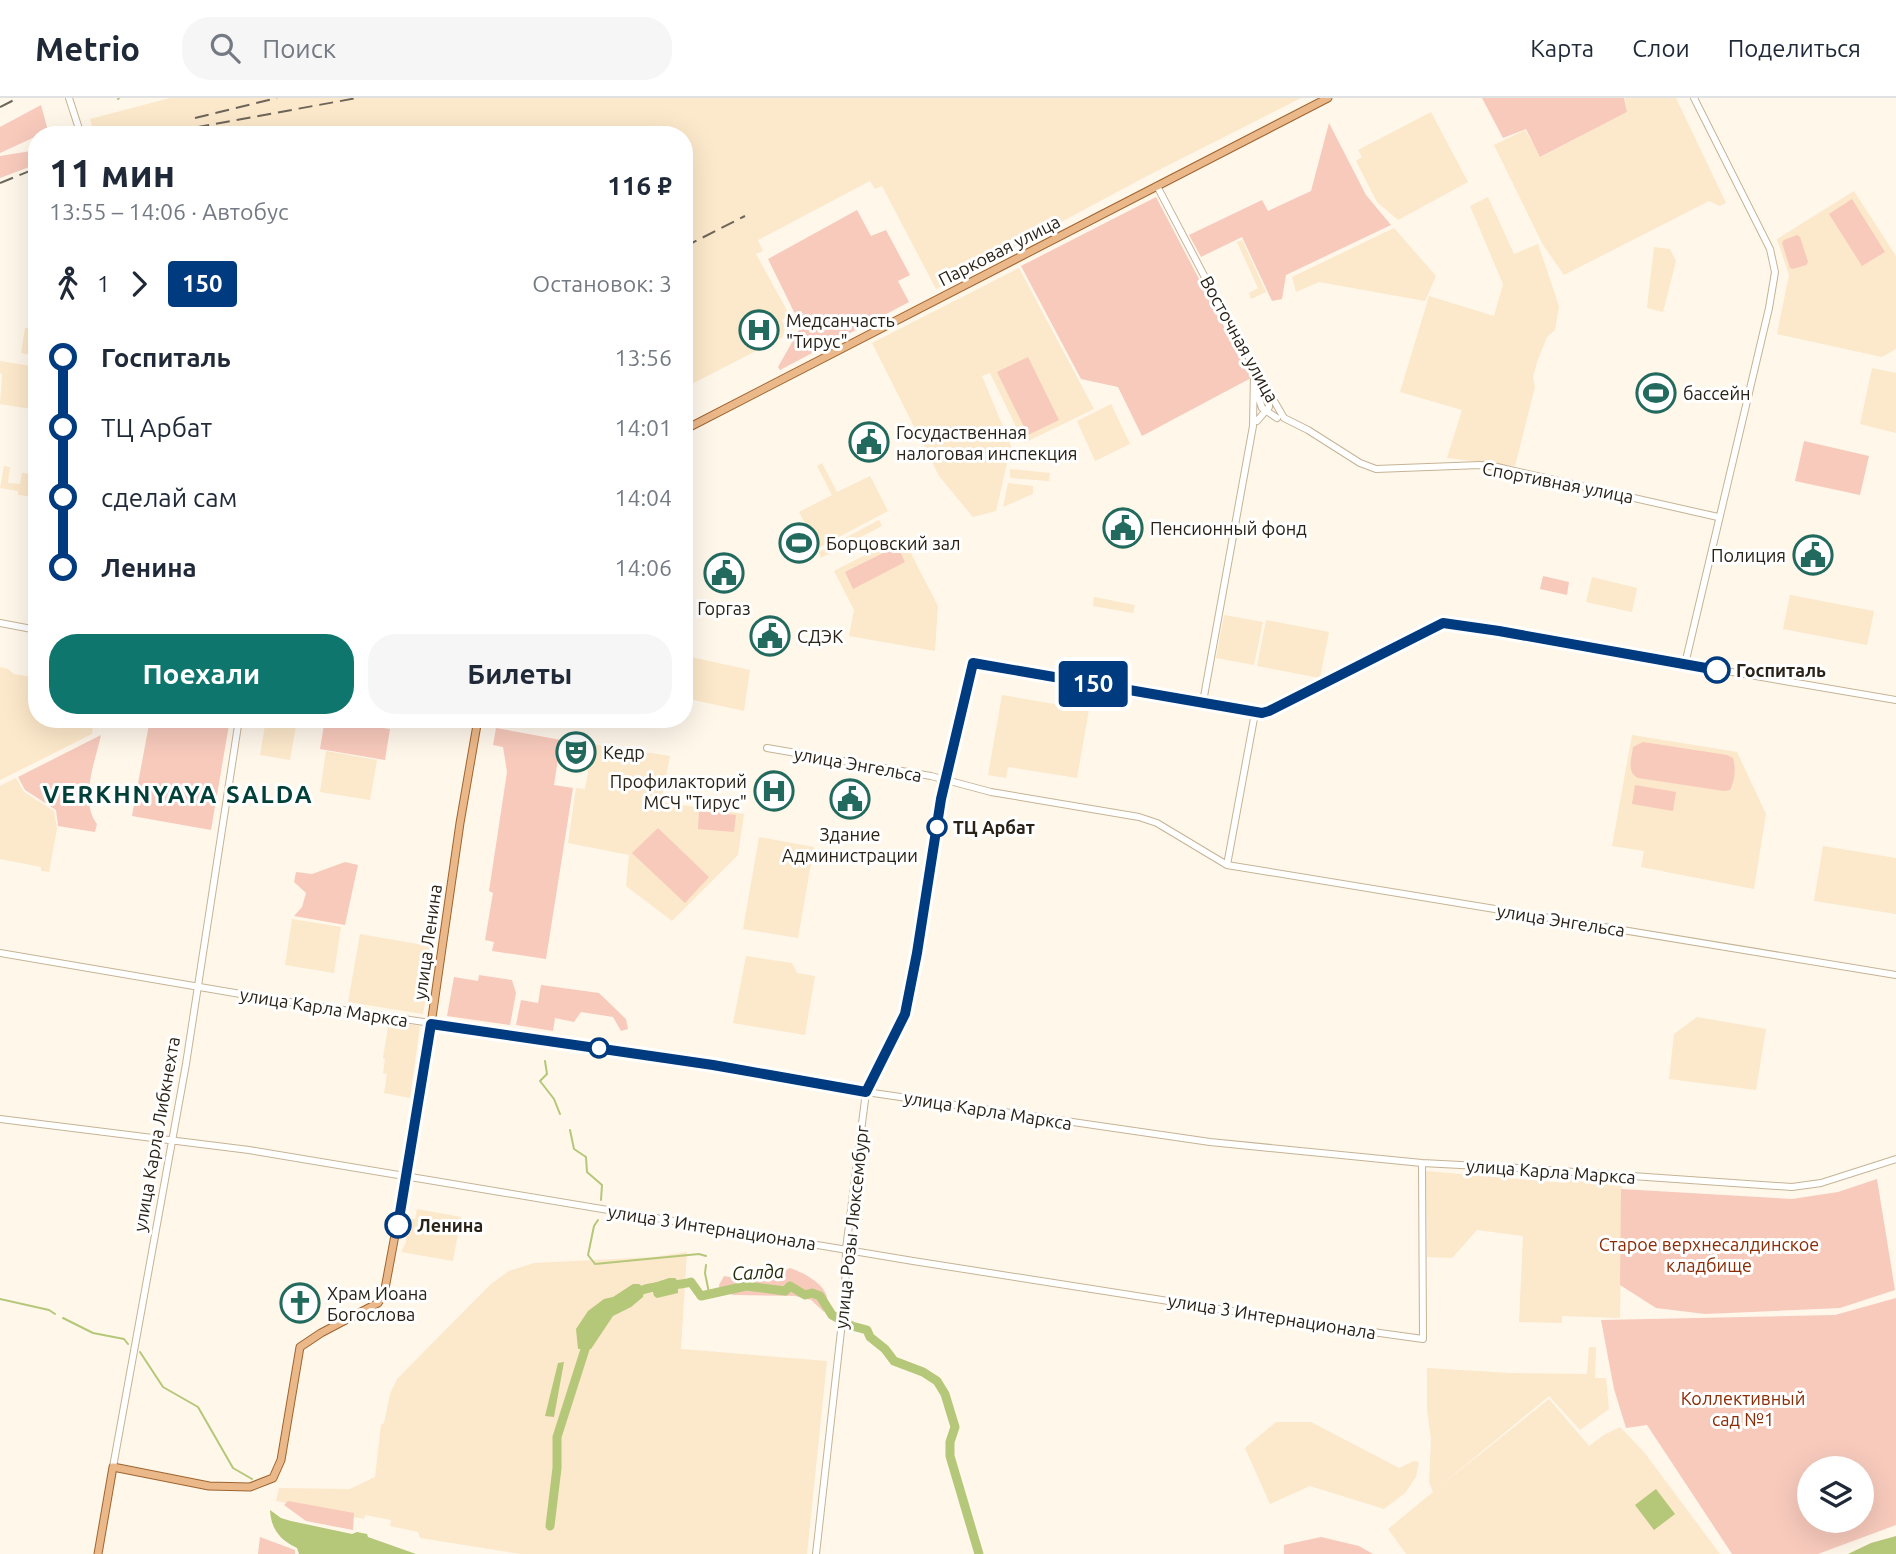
<!DOCTYPE html>
<html lang="ru">
<meta charset="utf-8">
<style>
:root{--surface:#fff;--page:#f6f6f7;--text:#1f2937;--muted:#747a83;--line:#e0e1e3;--accent:#0f766e}
body{margin:0;font-family:Ubuntu,sans-serif;background:var(--page);color:var(--text);height:100vh;display:flex;flex-direction:column;font-size:26px;white-space:nowrap}
*{box-sizing:border-box;margin:0}
p{font-size:23px;color:var(--muted)}
.icon{flex:none;width:38px;height:38px;fill:none;stroke:currentColor;stroke-width:2;stroke-linecap:round;stroke-linejoin:round}
.map{position:relative;flex:1;overflow:hidden}
.details{position:absolute;left:28px;top:28px;width:665px;height:602px;display:flex;flex-direction:column;background:var(--surface);border-radius:28px;box-shadow:0 7px 28px #0002}
.details>*{flex:none}
.badge{padding:0 14px;border-radius:5px;font-size:24px;line-height:46px}
.fabs{position:absolute;left:1797px;top:1358px;display:grid;gap:14px}
.fabs a{display:grid;place-items:center;width:77px;height:77px;border-radius:50%;background:var(--surface);box-shadow:0 7px 28px #0002;font-size:35px}
.map>.badge{position:absolute;translate:-50% -50%;box-shadow:0 0 0 4px #fff}
.legs{display:flex;align-items:center;gap:10px;height:77px;padding:0 21px;font-size:23px}
.legs p{margin-inline-start:auto}
.headline{display:flex;align-items:center;justify-content:space-between;height:119px;padding:0 21px}
h1{font-size:38px;font-weight:700;line-height:52px}
.button{display:flex;gap:14px;margin-top:auto;padding:14px 21px}
.button a{flex:1;height:80px;border-radius:28px;background:var(--accent);color:#fff;font-size:28px;font-weight:700;line-height:80px;text-align:center}
.button a+a{background:var(--page);color:var(--text)}
ul{padding:0 21px;list-style:none}
li{display:flex;align-items:center;gap:24px;height:70px;font-size:26px}
li i{display:grid;place-items:center;width:10px;height:100%;margin:0 9px;background:currentColor}
li i::after{content:'';width:18px;height:18px;margin:-9px;border:5px solid;border-radius:50%;background:var(--surface)}
li p{margin-inline-start:auto}
li:first-child i{background:linear-gradient(#0000 50%,currentColor 0)}
li:last-child i{background:linear-gradient(currentColor 50%,#0000 0)}
header{display:flex;align-items:center;gap:42px;box-sizing:border-box;height:98px;padding:0 35px;background:var(--surface);border-bottom:2px solid var(--line)}
header strong{font-size:33px}
nav{display:flex;gap:38px;margin-inline-start:auto;font-size:24px}
.search{width:490px;height:63px;background:var(--page);display:flex;align-items:center;gap:18px;box-sizing:border-box;padding:0 24px;border-radius:28px;color:var(--muted);font-size:26px}
.map>svg:first-child{display:block}
</style>
<header>
<strong>Metrio</strong>
<div class="search"><svg class="icon" aria-label="search" viewBox="0 0 24 24"><circle cx="10" cy="10" r="6"/><path d="M15 15l6 6"/></svg>Поиск</div>
<nav><a>Карта</a><a>Слои</a><a>Поделиться</a></nav>
</header>
<div class="map">
<svg width="1896" height="1456" viewBox="0 0 1896 1456">
<rect width="100%" height="100%" fill="#fff7ea"/>
<!-- built -->
<path fill="#fce8ca" d="M 170,0 L 1301,0 L 1145,79 L 936,191 L 882,88 L 875,91 L 870,83 L 758,142 L 763,153 L 756,156 L 790,218 L 782,222 L 785,229 L 783,239 L 684,290 L 684,37 L 94,37 L 90,21 Z
M 1625,0 L 1676,0 L 1726,105 L 1720,108 L 1709,103 L 1564,177 L 1543,147 L 1494,47 L 1525,32 L 1541,59 L 1627,14 Z
M 1431,14 L 1468,84 L 1398,122 L 1377,104 L 1356,63 L 1362,59 L 1358,52 Z
M 1854,93 L 1896,158 L 1896,251 L 1882,259 L 1777,236 L 1789,177 L 1777,141 Z
M 1488,99 L 1514,156 L 1538,146 L 1559,208 L 1555,232 L 1547,239 L 1537,264 L 1533,279 L 1535,289 L 1515,368 L 1447,360 L 1462,312 L 1400,294 L 1429,198 L 1494,218 L 1503,186 L 1470,108 Z
M 1394,130 L 1436,178 L 1425,203 L 1319,184 L 1296,194 L 1292,179 Z
M 1242,142 L 1266,194 L 1251,201 L 1249,195 L 1258,190 L 1237,144 Z
M 1654,149 L 1670,151 L 1676,163 L 1663,214 L 1647,210 Z
M 1019,170 L 1094,311 L 1024,345 L 990,275 L 982,278 L 1011,348 L 996,413 L 973,419 L 939,378 L 872,245 Z
M 25,230 L 37,231 L 37,258 L 21,255 Z
M 0,263 L 37,269 L 37,312 L 0,306 L 2,276 L 0,275 Z
M 1872,270 L 1896,275 L 1896,335 L 1860,326 Z
M 1111,306 L 1130,346 L 1095,363 L 1077,323 Z
M 822,365 L 837,394 L 870,378 L 888,413 L 818,450 L 799,414 L 832,397 L 817,368 Z
M 4,368 L 10,369 L 8,385 L 20,386 L 22,375 L 31,376 L 28,398 L 18,397 L 18,393 L 0,390 Z
M 1010,371 L 1050,375 L 1049,383 L 1010,380 Z
M 1008,385 L 1033,388 L 1033,396 L 1003,409 Z
M 879,422 L 882,428 L 821,460 L 819,454 Z
M 902,438 L 938,508 L 935,553 L 849,538 L 854,512 L 834,473 Z
M 1592,479 L 1637,490 L 1632,514 L 1586,504 Z
M 1790,497 L 1874,513 L 1867,547 L 1783,531 Z
M 1094,499 L 1135,507 L 1133,515 L 1093,508 Z
M 1224,517 L 1263,524 L 1254,567 L 1216,560 Z
M 1266,522 L 1329,534 L 1320,580 L 1257,568 Z
M 691,559 L 750,572 L 744,613 L 685,600 Z
M 0,569 L 8,571 L 14,576 L 37,580 L 37,621 L 94,621 L 92,636 L 0,682 Z
M 1002,597 L 1089,612 L 1077,680 L 1008,669 L 1006,680 L 988,677 Z
M 266,621 L 297,622 L 290,662 L 260,657 Z
M 1632,637 L 1737,654 L 1766,716 L 1754,791 L 1641,769 L 1644,753 L 1612,748 Z
M 593,646 L 670,658 L 661,704 L 744,716 L 738,757 L 672,823 L 626,788 L 629,757 L 568,745 L 576,690 L 585,691 Z
M 326,653 L 377,662 L 370,702 L 320,694 Z
M 16,680 L 24,694 L 54,713 L 57,731 L 49,774 L 41,773 L 41,769 L 0,761 L 0,688 Z
M 759,739 L 814,749 L 798,840 L 743,831 Z
M 1823,748 L 1896,760 L 1896,816 L 1814,803 Z
M 292,821 L 341,829 L 334,875 L 285,867 Z
M 360,836 L 435,849 L 423,916 L 348,904 Z
M 746,858 L 792,865 L 797,875 L 815,878 L 805,937 L 733,925 Z
M 1697,919 L 1766,931 L 1756,992 L 1669,981 L 1674,936 Z
M 389,923 L 420,928 L 410,1000 L 384,995 L 387,976 L 383,975 L 385,961 L 383,960 Z
M 1426,1073 L 1565,1085 L 1575,1078 L 1622,1082 L 1620,1220 L 1562,1218 L 1562,1225 L 1519,1224 L 1523,1138 L 1477,1132 L 1452,1160 L 1427,1159 Z
M 417,1111 L 461,1119 L 453,1163 L 401,1154 L 406,1144 L 407,1120 L 415,1121 Z
M 687,1154 L 681,1251 L 827,1263 L 807,1456 L 521,1456 L 420,1440 L 418,1434 L 390,1428 L 391,1422 L 365,1417 L 364,1421 L 276,1403 L 279,1390 L 350,1391 L 375,1379 L 381,1327 L 384,1325 L 390,1296 L 397,1281 L 469,1208 L 491,1186 L 509,1173 L 534,1165 L 653,1159 Z
M 1589,1249 L 1596,1249 L 1595,1280 L 1606,1280 L 1609,1311 L 1580,1332 L 1549,1298 L 1434,1393 L 1549,1301 L 1589,1348 L 1604,1337 L 1620,1329 L 1644,1354 L 1720,1456 L 1406,1456 L 1388,1431 L 1433,1394 L 1429,1384 L 1431,1341 L 1427,1312 L 1427,1270 L 1510,1275 L 1587,1276 Z
M 1276,1324 L 1311,1324 L 1399,1370 L 1414,1363 L 1419,1364 L 1416,1379 L 1405,1395 L 1384,1411 L 1310,1388 L 1270,1406 L 1245,1350 Z"/>
<!-- green -->
<path fill="#f7cabc" fill-rule="evenodd" d="M 1482,0 L 1624,0 L 1627,14 L 1540,59 L 1526,31 L 1503,40 Z
M 41,7 L 48,33 L 0,55 L 0,29 Z
M 1329,25 L 1366,97 L 1391,127 L 1286,177 L 1282,201 L 1272,203 L 1242,139 L 1201,159 L 1189,137 L 1262,102 L 1268,113 L 1311,93 Z
M 37,52 L 37,66 L 0,80 L 0,58 Z
M 1156,99 L 1251,280 L 1142,338 L 1118,289 L 1081,281 L 1021,168 Z
M 1852,101 L 1885,154 L 1862,168 L 1829,116 Z
M 857,112 L 871,138 L 886,132 L 910,177 L 898,183 L 909,204 L 780,272 L 778,269 L 804,223 L 794,214 L 768,161 Z
M 1797,137 L 1800,139 L 1808,164 L 1806,167 L 1793,171 L 1790,170 L 1782,145 L 1784,142 Z
M 1028,259 L 1059,322 L 1028,337 L 997,274 Z
M 1804,343 L 1869,358 L 1860,397 L 1795,383 Z
M 897,448 L 905,464 L 853,491 L 845,474 Z
M 1543,478 L 1569,484 L 1567,497 L 1540,491 Z
M 150,621 L 230,621 L 211,732 L 132,718 Z
M 325,621 L 390,631 L 385,662 L 320,651 Z
M 496,630 L 561,642 L 554,687 L 573,690 L 546,861 L 492,853 L 494,844 L 485,842 L 493,795 L 489,793 L 507,674 L 503,649 L 493,647 Z
M 101,637 C 95,665 79,702 97,726 L 95,734 L 58,728 L 56,712 L 25,692 L 18,679 Z
M 1643,644 L 1727,657 L 1733,660 C 1736,671 1735,682 1730,692 L 1724,693 L 1638,680 C 1626,674 1632,660 1633,649 Z
M 1635,687 L 1676,694 L 1673,713 L 1632,706 Z
M 699,713 L 736,717 L 734,734 L 698,731 Z
M 658,730 L 709,779 L 685,805 L 632,755 Z
M 345,764 L 358,767 L 345,827 L 294,818 L 302,809 L 306,795 L 294,784 L 296,774 L 312,776 Z
M 479,877 L 512,882 L 516,895 L 510,927 L 447,918 L 454,879 L 478,883 Z
M 541,887 L 599,895 L 626,921 L 628,931 L 621,933 L 613,919 L 581,914 L 574,924 L 555,920 L 553,933 L 516,927 L 521,902 L 538,905 Z
M 1877,1081 L 1895,1192 L 1840,1210 L 1705,1216 L 1656,1210 L 1620,1187 L 1621,1091 L 1792,1101 L 1838,1094 Z
M 790,1170 C 808,1176 838,1193 824,1214 L 811,1202 L 795,1198 L 734,1197 L 720,1194 L 719,1187 L 724,1178 L 752,1183 L 761,1182 Z
M 1896,1200 L 1896,1427 L 1818,1456 L 1732,1456 L 1647,1327 L 1626,1330 L 1614,1291 L 1601,1222 L 1835,1217 ZM 1862,1370 L 1862,1423 L 1810,1423 L 1810,1370 Z
M 288,1403 L 354,1415 L 353,1432 L 306,1423 L 284,1407 Z
M 260,1439 L 295,1452 L 295,1456 L 258,1456 Z
M 1321,1439 L 1359,1448 L 1373,1456 L 1284,1456 L 1284,1447 Z"/>
<!-- water -->
<path fill="#b5c779" d="M 669,1180 L 675,1180 L 678,1183 L 678,1195 L 657,1200 L 654,1198 L 651,1186 Z
M 633,1186 L 639,1186 L 644,1190 L 643,1199 L 631,1209 L 613,1218 L 591,1251 L 578,1251 L 576,1231 L 588,1213 L 604,1201 L 613,1199 Z
M 564,1264 L 554,1319 L 545,1318 L 558,1265 Z
M 1656,1391 L 1675,1416 L 1654,1432 L 1635,1407 Z
M 270,1412 L 281,1420 L 291,1423 L 352,1436 L 357,1434 L 367,1436 L 368,1439 L 416,1456 L 299,1456 L 297,1450 C 280,1442 271,1431 270,1412 Z
M 1896,1438 L 1896,1456 L 1848,1456 L 1871,1445 Z"/>
<g fill="none" stroke-linecap="round" stroke-linejoin="round">
<!-- stream -->
<path stroke="#b5c779" stroke-width="2" d="M 118,1 L 119,0
M 545,963 L 547,976 L 540,983 L 554,1001 L 560,1016
M 570,1032 L 574,1051 L 586,1059 L 587,1074 L 602,1087 L 601,1102
M 598,1122 L 594,1128 L 588,1157 L 595,1166 L 699,1156 L 706,1158
M 706,1167 L 705,1175 L 709,1195
M 0,1201 L 49,1212 L 55,1216
M 63,1220 L 93,1235 L 124,1241 L 128,1246
M 140,1254 L 163,1289 L 198,1309 L 233,1370 L 252,1381"/>
<!-- river -->
<path stroke="#b5c779" stroke-width="9" d="M 636,1195 C 651,1186 674,1189 691,1184 L 701,1198 L 746,1188 L 785,1193 L 790,1188 L 805,1197 L 812,1195 L 820,1198 L 832,1217 L 852,1228 L 867,1232 L 870,1239 L 885,1251 L 894,1263 L 923,1274 L 937,1283 L 945,1296 L 955,1329 L 950,1344 L 950,1358 L 979,1456
M 550,1428 L 557,1370 L 557,1339 L 588,1242"/>
<!-- secondary casing -->
<g stroke="#c6b395" stroke-width="8">
<path id="secondary" d="M 69,0 L 81,37
M 1157,88 L 1230,227 L 1284,320 L 1308,332 L 1360,365 L 1376,371 L 1480,367 L 1497,369 L 1718,419
M 1257,295 L 1262,310 L 1277,320
M 1257,323 L 1269,309 L 1269,298
M 0,525 L 37,532
M 1685,566 L 1769,210 L 1775,174 L 1770,151 L 1694,0
M 1203,604 L 1253,328 L 1254,275
M 767,650 L 931,678 L 991,694 L 1139,719 L 1157,725 L 1227,767 L 1896,877
M 1227,767 L 1255,615
M 0,855 L 276,902 L 713,967 L 866,994 L 1210,1044 L 1422,1065 L 1518,1070 L 1792,1089 L 1821,1085 L 1896,1061
M 0,1021 L 249,1052 L 913,1163 L 1322,1227 L 1423,1241 L 1422,1065
M 113,1369 L 186,966 L 239,621
M 816,1456 L 845,1197 L 846,1151 L 866,994 L 905,916 L 917,855 L 941,701 L 973,565 L 1262,615 L 1341,577 L 1431,529 L 1451,526 L 1896,602"/>
</g>
<!-- primary casing -->
<g stroke="#9f642f" stroke-width="9">
<path id="primary" d="M 684,332 L 1328,0
M 98,1456 L 113,1369 L 209,1388 L 250,1389 L 273,1380 L 281,1362 L 300,1249 L 321,1235 L 378,1205 L 384,1196 L 420,1003 L 460,725 L 478,621"/>
</g>
<!-- secondary -->
<use href="#secondary" stroke="#fff" stroke-width="6"/>
<!-- primary -->
<use href="#primary" stroke="#ebb88a" stroke-width="7"/>
<!-- rail -->
<path stroke="#6d655a" stroke-width="2" stroke-dasharray="14 7" stroke-linecap="butt" d="M 0,9 L 18,0
M 195,20 L 277,0
M 154,37 L 357,0
M 0,85 L 37,70
M 684,149 L 745,118"/>
</g>
<g fill="none" stroke-linecap="round" stroke-linejoin="round">
<!-- line-1 casing -->
<g stroke="#fff" stroke-width="16">
<path id="line-1" d="M 398,1127 L 431,926 L 713,967 L 866,994 L 905,916 L 917,855 L 941,701 L 973,565 L 1262,615 L 1269,613 L 1443,525 L 1499,533 L 1717,572"/>
</g>
<!-- line-1 -->
<use href="#line-1" stroke="#003b80" stroke-width="10"/>
</g>
<!-- icons -->
<defs>
<g id="hospital-ring" transform="scale(2.0125)"><circle r="9.5" fill="#fff" stroke="#236a5e" stroke-width="1.5"/><path d="M-5-5h3v3.5h4V-5h3V5h-3V1.5h-4V5h-3Z" fill="#236a5e"/></g>
<g id="stadium-ring" transform="scale(2.0125)"><circle r="9.5" fill="#fff" stroke="#236a5e" stroke-width="1.5"/><path d="M0-5a6.5 5 0 1 0 0 10a6.5 5 0 1 0 0-10ZM-3.5-1.8h7v3.6h-7Z" fill="#236a5e"/></g>
<g id="civic-ring" transform="scale(2.0125)"><circle r="9.5" fill="#fff" stroke="#236a5e" stroke-width="1.5"/><path d="M-.6-6.5H3V-4.5H.6V-3L4-1V1h2V6H-6V1h2V-1L-.6-3ZM-1.2 2.5V6h2.4V2.5Z" fill="#236a5e"/></g>
<g id="theatre-ring" transform="scale(2.0125)"><circle r="9.5" fill="#fff" stroke="#236a5e" stroke-width="1.5"/><path d="M-5-5.5Q0-4 5-5.5V0Q5 5 0 6Q-5 5-5 0ZM-3.3-2.5H-1v1.5H-3.3ZM1-2.5H3.3v1.5H1ZM-2.8 1Q0 5.5 2.8 1Z" fill="#236a5e"/></g>
<g id="church-ring" transform="scale(2.0125)"><circle r="9.5" fill="#fff" stroke="#236a5e" stroke-width="1.5"/><path d="M-1.2-6h2.4v3.5h3.3v2.4h-3.3V6h-2.4V-.1h-3.3v-2.4h3.3Z" fill="#236a5e"/></g>
</defs>
<g fill-rule="evenodd">
<use href="#hospital-ring" x="759" y="232"/>
<use href="#stadium-ring" x="1656" y="295"/>
<use href="#civic-ring" x="869" y="344"/>
<use href="#civic-ring" x="1123" y="430"/>
<use href="#stadium-ring" x="799" y="445"/>
<use href="#civic-ring" x="1813" y="457"/>
<use href="#civic-ring" x="724" y="475"/>
<use href="#civic-ring" x="770" y="538"/>
<use href="#theatre-ring" x="576" y="654"/>
<use href="#hospital-ring" x="774" y="693"/>
<use href="#civic-ring" x="850" y="701"/>
<use href="#church-ring" x="300" y="1205"/>
</g>
<!-- markers -->
<g fill="#fff" stroke="#003b80" stroke-width="3.5">
<circle cx="1717" cy="572" r="12"/>
<circle cx="937" cy="729" r="9"/>
<circle cx="599" cy="950" r="9"/>
<circle cx="398" cy="1127" r="12"/>
</g>
<g text-anchor="middle" dominant-baseline="central" stroke-width="6" stroke-linejoin="round" paint-order="stroke">
<!-- street labels -->
<g font-size="18" fill="#2a2217" stroke="#fff">
<text transform="translate(999 152) rotate(-27)">Парковая улица</text>
<text transform="translate(1240 241) rotate(61)">Восточная улица</text>
<text transform="translate(1558 384) rotate(11)">Спортивная улица</text>
<text transform="translate(858 666) rotate(10)">улица Энгельса</text>
<text transform="translate(1561 822) rotate(9)">улица Энгельса</text>
<text transform="translate(427 844) rotate(-82)">улица Ленина</text>
<text transform="translate(324 909) rotate(9)">улица Карла Маркса</text>
<text transform="translate(988 1012) rotate(9)">улица Карла Маркса</text>
<text transform="translate(156 1036) rotate(-80)">улица Карла Либкнехта</text>
<text transform="translate(1551 1073) rotate(4)">улица Карла Маркса</text>
<text transform="translate(712 1129) rotate(9)">улица 3 Интернационала</text>
<text transform="translate(851 1129) rotate(-84)">улица Розы Люксембург</text>
<text transform="translate(1272 1218) rotate(9)">улица 3 Интернационала</text>
</g>
<!-- poi labels -->
<g font-size="18" fill="#2a2217" stroke="#fff" text-anchor="start">
<text x="786" y="222">Медсанчасть<tspan x="786" dy="21">"Тирус"</tspan></text>
<text x="1683" y="295">бассейн</text>
<text x="896" y="334">Госудаственная<tspan x="896" dy="21">налоговая инспекция</tspan></text>
<text x="1150" y="430">Пенсионный фонд</text>
<text x="826" y="445">Борцовский зал</text>
<text x="1786" y="457" text-anchor="end">Полиция</text>
<text x="724" y="510" text-anchor="middle">Горгаз</text>
<text x="797" y="538">СДЭК</text>
<text x="603" y="654">Кедр</text>
<text x="747" y="683" text-anchor="end">Профилакторий<tspan x="747" dy="21">МСЧ "Тирус"</tspan></text>
<text x="850" y="736" text-anchor="middle">Здание<tspan x="850" dy="21">Администрации</tspan></text>
<text x="327" y="1195">Храм Иоана<tspan x="327" dy="21">Богослова</tspan></text>
</g>
<!-- stop labels -->
<g font-size="18" font-weight="bold" fill="#2a2217" stroke="#fff" text-anchor="start">
<text x="1736" y="572">Госпиталь</text>
<text x="953" y="729">ТЦ Арбат</text>
<text x="417" y="1127">Ленина</text>
</g>
<!-- park labels -->
<g font-size="18" fill="#8a2c06" stroke="#fff">
<text x="1709" y="1146">Старое верхнесалдинское<tspan x="1709" dy="21">кладбище</tspan></text>
<text x="1743" y="1300">Коллективный<tspan x="1743" dy="21">сад №1</tspan></text>
</g>
<!-- water labels -->
<g font-size="19" font-style="italic" fill="#272e0c" stroke="#fff">
<text transform="translate(758 1174) rotate(-3)">Салда</text>
</g>
<!-- district labels -->
<g font-size="24" font-weight="bold" letter-spacing="2" fill="#014038" stroke="#fff">
<text x="178" y="696">VERKHNYAYA SALDA</text>
</g>
</g>
</svg>
<div class="fabs">
<a><svg class="icon" aria-label="layers" viewBox="0 0 24 24"><path d="M12 4l9 5-9 5-9-5zM3 14l9 5 9-5"/></svg></a>
</div>
<b class="badge" style="left:1093px;top:586px;background:#003b80;color:#fff">150</b>
<section class="details">
<div class="headline"><div><h1>11 мин</h1><p>13:55 – 14:06 · Автобус</p></div><b>116 ₽</b></div>
<div class="legs"><svg class="icon" aria-label="walk" viewBox="0 0 24 24"><circle cx="13" cy="4" r="2"/><path d="M13 8l-2 6 4 7M11 14l-3 7M7 12l3-4h3l4 4"/></svg>1<svg class="icon" aria-label="forward" viewBox="0 0 24 24"><path d="M9 5l7 7-7 7"/></svg><b class="badge" style="background:#003b80;color:#fff">150</b><p>Остановок: 3</p></div>
<ul>
<li><i style="color:#003b80"></i><b>Госпиталь</b><p>13:56</p></li>
<li><i style="color:#003b80"></i><span>ТЦ Арбат</span><p>14:01</p></li>
<li><i style="color:#003b80"></i><span>сделай сам</span><p>14:04</p></li>
<li><i style="color:#003b80"></i><b>Ленина</b><p>14:06</p></li>
</ul>
<div class="button"><a>Поехали</a><a>Билеты</a></div>
</section>
</div>
